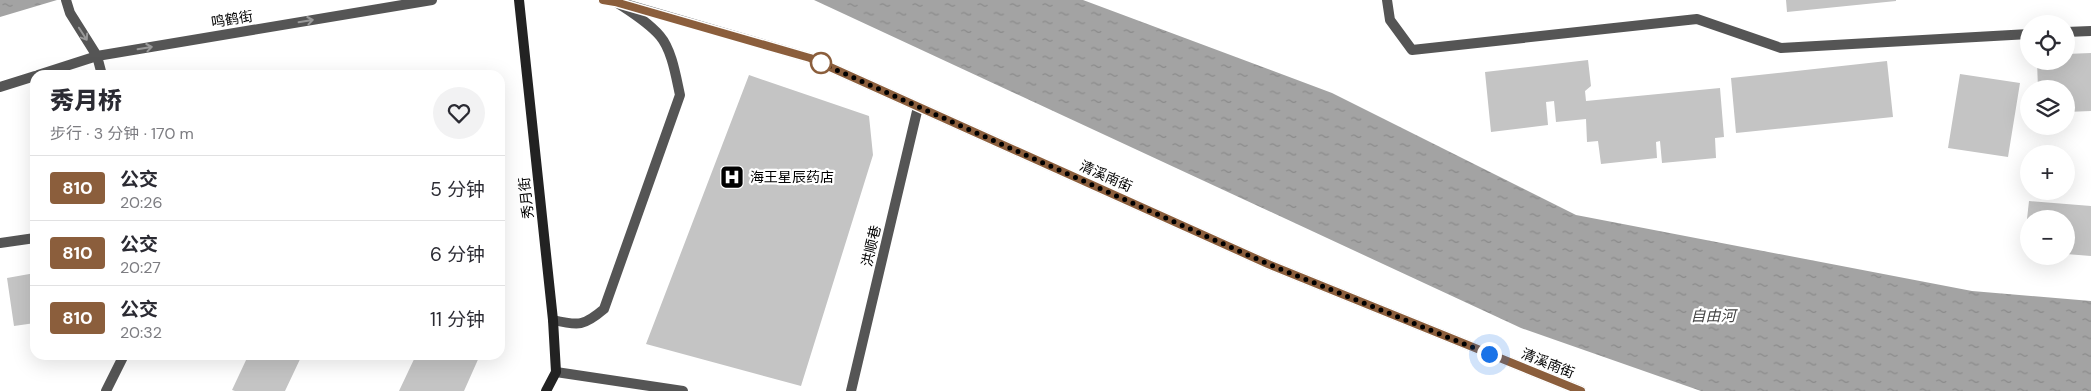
<!DOCTYPE html>
<html lang="zh">
<meta charset="utf-8">
<style>
:root{--surface:#fff;--page:#f2f2f3;--text:#2b2b33;--muted:#7c7c81;--line:#e1e1e2}
body{margin:0;font-family:"DM Sans","Noto Sans SC",sans-serif;background:var(--page);color:var(--text);height:100vh;display:flex;flex-direction:column;font-size:19px;white-space:nowrap}
*{box-sizing:border-box;margin:0}
p{font-size:16px;color:var(--muted)}
.icon{flex:none;width:28px;height:28px;fill:none;stroke:currentColor;stroke-width:2;stroke-linecap:round;stroke-linejoin:round}
.map{position:relative;flex:1;overflow:hidden}
.side{position:absolute;left:30px;top:70px;width:475px;height:290px;display:flex;flex-direction:column;background:var(--surface);border-radius:15px;box-shadow:0 5px 20px #0002}
.side>*{flex:none}
.badge{padding:0 10px;border-radius:4px;font-size:18px;line-height:32px}
.buttons{position:absolute;left:2020px;top:15px;display:grid;gap:10px}
.buttons a{display:grid;place-items:center;width:55px;height:55px;border-radius:50%;background:var(--surface);box-shadow:0 5px 20px #0002;font-size:25px}
.you{position:absolute;width:25px;height:25px;margin:-12px;border:4px solid #fff;border-radius:50%;background:#1a73e8;box-shadow:0 0 0 8px #1a73e833}
.map>.badge{position:absolute;translate:-50% -50%;box-shadow:0 0 0 2px #fff}
.round{display:grid;place-items:center;flex:none;width:52px;height:52px;border-radius:26px;background:var(--page)}
.overview{display:flex;align-items:center;justify-content:space-between;height:85px;padding:0 20px}
h1{font-size:24px;font-weight:800;line-height:38px}
ul{padding:0;list-style:none}
li{display:flex;align-items:center;gap:15px;height:65px;padding:0 20px;border-top:1px solid var(--line)}
li div{flex:1}
li b{display:block;font-size:19px}
li em{font-style:normal}
li .badge{min-width:55px;font-weight:700;text-align:center}
.map>svg:first-child{display:block}
</style>
<div class="map">
<svg width="2091" height="391" viewBox="0 0 2091 391">
<defs>
<pattern id="water-ripples" width="26" height="14" patternUnits="userSpaceOnUse" patternTransform="scale(1.25)"><rect width="26" height="14" fill="#a3a3a3"/><path d="M2 4q2-2 4 0t4 0M15 11q2-2 4 0t4 0" fill="none" stroke="#8b8b8b"/></pattern>
</defs>
<rect width="100%" height="100%" fill="#fff"/>
<!-- water -->
<path fill="url(#water-ripples)" d="M 0,0 L 57,0 L 0,17 Z
M 814,0 L 1083,0 L 1332,93 L 1576,215 L 1972,291 L 2091,301 L 2091,391 L 1701,391 L 1521,328 Z"/>
<!-- building -->
<path fill="#c4c4c4" d="M 1786,0 L 1896,0 L 1896,1 L 1787,12 Z
M 2091,53 L 2091,111 L 2066,112 L 2066,89 L 2038,89 L 2037,61 L 2066,61 L 2066,54 Z
M 1588,60 L 1591,86 L 1585,91 L 1586,101 L 1720,88 L 1724,137 L 1715,138 L 1716,158 L 1662,163 L 1660,141 L 1656,142 L 1657,158 L 1601,164 L 1598,141 L 1587,142 L 1586,119 L 1556,122 L 1554,101 L 1546,102 L 1548,125 L 1491,132 L 1485,72 Z
M 1887,61 L 1893,117 L 1736,133 L 1731,78 Z
M 1960,74 L 2020,83 L 2008,157 L 1948,148 Z
M 749,75 L 869,116 L 873,155 L 801,386 L 646,344 Z
M 2029,201 L 2091,206 L 2091,256 L 2066,254 L 2066,219 L 2027,219 Z
M 2027,220 L 2029,220 L 2029,250 L 2025,250 Z
M 35,273 L 35,323 L 14,326 L 7,278 Z
M 240,355 L 302,355 L 285,391 L 235,391 L 232,390 L 247,358 Z
M 416,355 L 480,355 L 464,391 L 399,391 Z"/>
<g fill="none" stroke-linecap="round" stroke-linejoin="round">
<!-- lane -->
<path stroke="#555" stroke-width="10" d="M 1387,0 L 1390,20 L 1412,50 L 1697,19 L 1781,48 L 2029,34
M 2066,32 L 2091,31
M 553,320 C 579,326 584,326 604,309 L 680,95 C 676,77 672,50 660,36 C 648,22 631,12 616,2
M 851,391 L 918,107"/>
<!-- street -->
<path stroke="#555" stroke-width="10" d="M 66,0 L 70,13 L 97,56 L 102,75
M 603,0 L 615,1 L 810,58 L 1268,264 L 1581,391
M 38,75 L 97,56 L 432,0
M 0,87 L 35,76
M 0,243 L 35,238
M 556,372 L 683,391
M 106,391 L 124,355"/>
<!-- secondary -->
<path stroke="#222" stroke-width="10" d="M 519,0 L 553,320 L 556,372 L 546,391"/>
</g>
<!-- one-way arrows -->
<defs><path id="oneway-shaft" d="M-6 0H5M1.5-3L5.5 0L1.5 3" fill="none" stroke-width="1.6" stroke-linecap="round" stroke-linejoin="round" transform="scale(1.25)"/></defs>
<g stroke="#999">
<use href="#oneway-shaft" transform="translate(306 21) rotate(-9)"/>
<use href="#oneway-shaft" transform="translate(83 34) rotate(57)"/>
<use href="#oneway-shaft" transform="translate(145 48) rotate(-9)"/>
</g>
<g fill="none" stroke-linecap="round" stroke-linejoin="round">
<!-- line casing -->
<g stroke="#fff" stroke-width="11">
<path id="line" d="M 603,0 L 615,2 L 810,58 L 1268,264 L 1581,391"/>
</g>
<!-- line -->
<use href="#line" stroke="#8b5e3c" stroke-width="8"/>
<!-- walk -->
<path stroke="#000" stroke-width="5" stroke-dasharray="0 9" d="M 821,63 L 1268,264 L 1489,354"/>
</g>
<!-- icons -->
<defs>
<g id="hospital-square" transform="scale(1.25)"><rect x="-9" y="-9" width="18" height="18" rx="4" fill="#000" stroke="#fff"/><path d="M-5-5h3v3.5h4V-5h3V5h-3V1.5h-4V5h-3Z" fill="#fff"/></g>
</defs>
<g fill-rule="evenodd">
<use href="#hospital-square" x="732" y="177"/>
</g>
<!-- markers -->
<circle fill="#fff" stroke="#8b5e3c" stroke-width="2.5" cx="821" cy="63" r="10"/>
<g text-anchor="middle" dominant-baseline="central" stroke-width="4.5" stroke-linejoin="round" paint-order="stroke">
<!-- street labels -->
<g font-size="14" fill="#000" stroke="#fff">
<text transform="translate(232 19) rotate(-9)">鸣鹤街</text>
<text transform="translate(1106 176) rotate(24)">清溪南街</text>
<text transform="translate(526 198) rotate(-96)">秀月街</text>
<text transform="translate(871 246) rotate(-77)">洪顺巷</text>
<text transform="translate(1548 363) rotate(22)">清溪南街</text>
</g>
<!-- poi labels -->
<g font-size="14" fill="#000" stroke="#fff" text-anchor="start">
<text x="750" y="177">海王星辰药店</text>
</g>
<!-- water labels -->
<g font-size="15" font-style="italic" fill="#444" stroke="#fff">
<text x="1713" y="316">自由河</text>
</g>
</g>
</svg>
<div class="buttons">
<a><svg class="icon" aria-label="locate" viewBox="0 0 24 24"><circle cx="12" cy="12" r="6"/><path d="M12 2v4M12 18v4M2 12h4M18 12h4"/></svg></a>
<a><svg class="icon" aria-label="layers" viewBox="0 0 24 24"><path d="M12 4l9 5-9 5-9-5zM3 14l9 5 9-5"/></svg></a>
<a>+</a>
<a>−</a>
</div>
<div class="you" style="left:1489px;top:354px"></div>
<section class="side">
<div class="overview"><div><h1>秀月桥</h1><p>步行 · 3 分钟 · 170 m</p></div><a class="round"><svg class="icon" aria-label="heart" viewBox="0 0 24 24"><path d="M12 20l-8-8c-3-5 5-10 8-4 3-6 11-1 8 4z"/></svg></a></div>
<ul>
<li><span class="badge" style="background:#8b5e3c;color:#fff">810</span><div><b>公交</b><p>20:26</p></div><em>5 分钟</em></li>
<li><span class="badge" style="background:#8b5e3c;color:#fff">810</span><div><b>公交</b><p>20:27</p></div><em>6 分钟</em></li>
<li><span class="badge" style="background:#8b5e3c;color:#fff">810</span><div><b>公交</b><p>20:32</p></div><em>11 分钟</em></li>
</ul>
</section>
</div>
